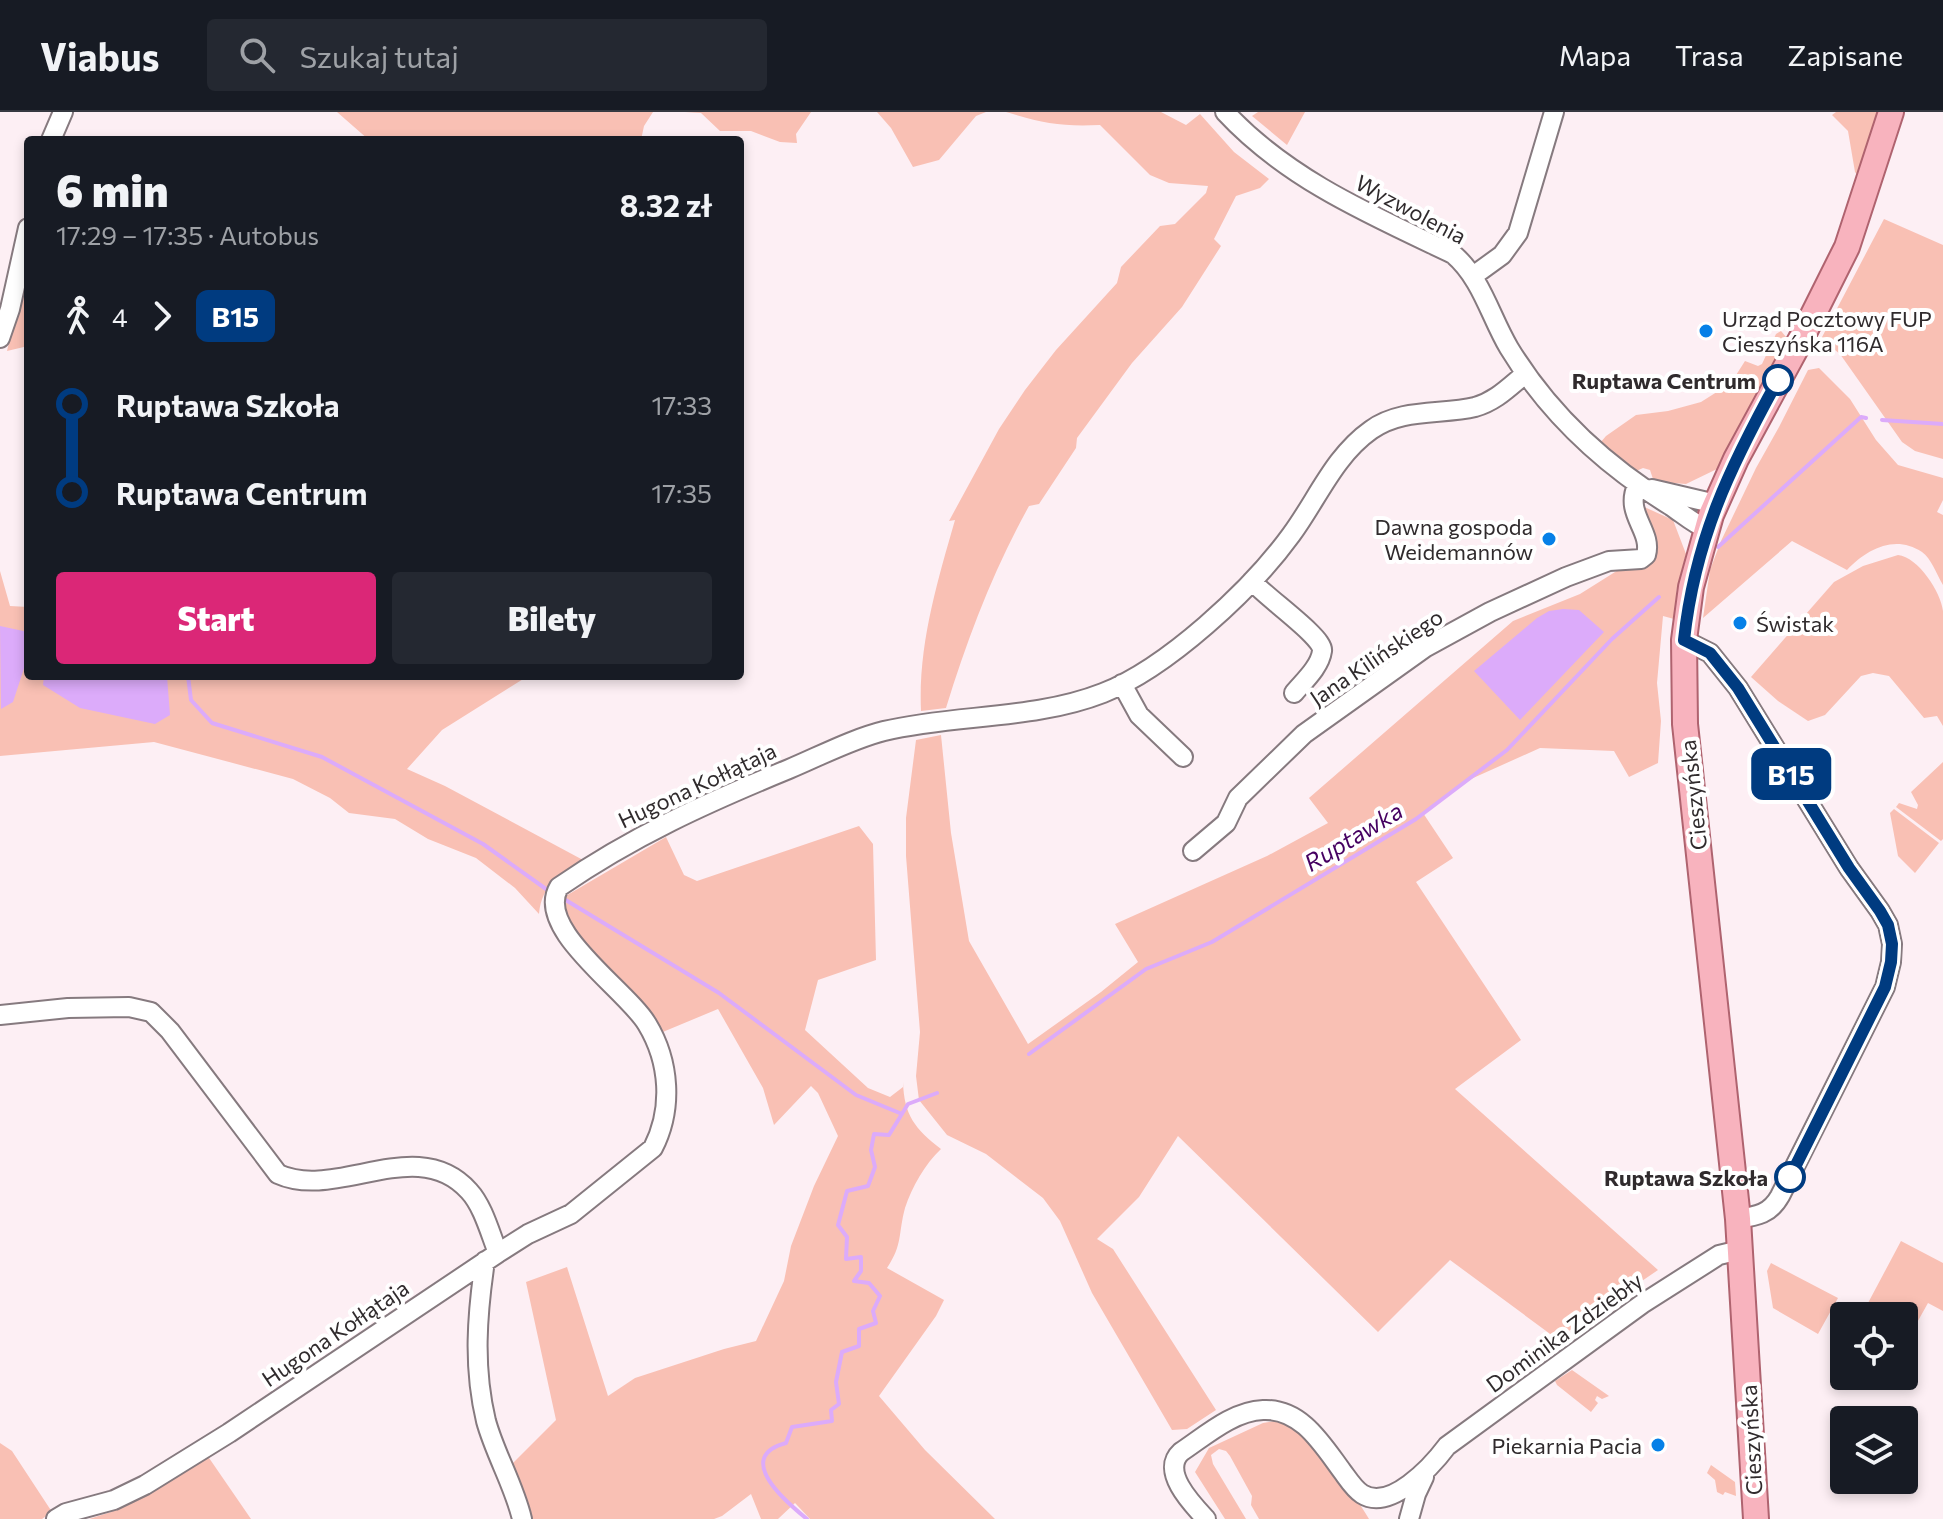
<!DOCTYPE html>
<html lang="pl">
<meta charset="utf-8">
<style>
:root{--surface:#171b24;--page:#242831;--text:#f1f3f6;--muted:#9ea1a6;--line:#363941;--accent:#db2777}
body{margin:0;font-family:Commissioner,sans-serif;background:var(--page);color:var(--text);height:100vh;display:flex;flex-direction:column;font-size:30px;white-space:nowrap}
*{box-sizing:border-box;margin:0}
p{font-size:26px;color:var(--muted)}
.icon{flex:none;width:44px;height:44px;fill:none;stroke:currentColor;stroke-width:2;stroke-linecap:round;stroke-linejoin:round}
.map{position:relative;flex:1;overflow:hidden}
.panel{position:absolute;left:24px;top:24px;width:720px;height:544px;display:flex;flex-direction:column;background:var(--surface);border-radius:8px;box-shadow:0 4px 12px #0003}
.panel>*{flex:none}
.badge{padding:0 16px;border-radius:12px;font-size:28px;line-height:52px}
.tools{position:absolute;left:1830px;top:1190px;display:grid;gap:16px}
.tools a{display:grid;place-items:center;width:88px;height:88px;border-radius:8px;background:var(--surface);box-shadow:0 4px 12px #0003;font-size:40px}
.map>.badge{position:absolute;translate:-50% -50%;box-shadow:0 0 0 4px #fff}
.legs{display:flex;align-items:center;gap:12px;height:88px;padding:0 32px;font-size:26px}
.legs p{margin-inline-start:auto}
.summary{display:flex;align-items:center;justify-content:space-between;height:136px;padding:0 32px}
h1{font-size:44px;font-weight:800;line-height:60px}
.button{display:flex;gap:16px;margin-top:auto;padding:16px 32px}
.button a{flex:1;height:92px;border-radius:8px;background:var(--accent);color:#fff;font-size:32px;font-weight:800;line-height:92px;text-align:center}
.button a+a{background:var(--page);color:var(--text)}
ul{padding:0 32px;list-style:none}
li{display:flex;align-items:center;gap:28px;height:88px;font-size:30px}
li i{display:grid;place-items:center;width:12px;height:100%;margin:0 10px;background:currentColor}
li i::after{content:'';width:20px;height:20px;margin:-10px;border:6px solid;border-radius:50%;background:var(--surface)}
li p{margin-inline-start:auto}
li:first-child i{background:linear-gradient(#0000 50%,currentColor 0)}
li:last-child i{background:linear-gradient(currentColor 50%,#0000 0)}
header{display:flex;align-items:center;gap:48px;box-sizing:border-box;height:112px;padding:0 40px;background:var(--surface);border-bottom:2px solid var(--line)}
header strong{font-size:38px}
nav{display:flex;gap:44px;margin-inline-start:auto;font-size:28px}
.search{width:560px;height:72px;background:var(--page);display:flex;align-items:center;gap:20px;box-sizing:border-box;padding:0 28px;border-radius:8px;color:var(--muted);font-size:30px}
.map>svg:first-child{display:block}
</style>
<header>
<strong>Viabus</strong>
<div class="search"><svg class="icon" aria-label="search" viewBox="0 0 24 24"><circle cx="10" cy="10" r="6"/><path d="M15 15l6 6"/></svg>Szukaj tutaj</div>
<nav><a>Mapa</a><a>Trasa</a><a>Zapisane</a></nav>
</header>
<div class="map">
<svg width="1943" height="1407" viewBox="0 0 1943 1407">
<rect width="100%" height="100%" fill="#fdeff4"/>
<!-- green -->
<path fill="#f9c0b4" d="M 337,0 L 653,0 L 644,14 L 641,28 L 369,28 Z
M 685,0 L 811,0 L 796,22 L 797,31 L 780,30 L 751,19 L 720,19 L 701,1 Z
M 877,0 L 986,0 L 976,4 L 939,48 L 913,55 L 891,16 Z
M 1006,0 L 1161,0 L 1186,13 L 1200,2 L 1234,40 L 1269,67 L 1260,76 L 1236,84 L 1214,127 L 1221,134 L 1182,195 L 1132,251 L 1077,326 L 1076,336 L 1039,392 L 1029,394 C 993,459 968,525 946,596 L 921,599 C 918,533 937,471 955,408 L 949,409 L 999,317 L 1025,278 L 1056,238 L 1117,171 L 1121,155 L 1160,114 L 1175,112 L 1206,81 L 1208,74 L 1169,71 L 1150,63 L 1100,13 C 1062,15 1042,11 1006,0 Z
M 1258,0 L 1305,0 L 1287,33 L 1252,4 Z
M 1836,0 L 1879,0 L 1859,65 L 1855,60 L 1848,19 L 1832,3 Z
M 1884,107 L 1943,133 L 1943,347 L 1915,339 L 1902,330 L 1840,242 L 1821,227 Z
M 28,145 L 28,234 L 7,239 Z
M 1781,219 L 1787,226 L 1717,357 L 1686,372 L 1673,371 L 1672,373 L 1653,367 L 1650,358 L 1643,356 L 1634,360 L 1600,331 L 1606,324 L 1636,303 L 1668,299 L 1701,290 L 1731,271 L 1745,249 L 1758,254 L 1762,252 L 1776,222 Z
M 1819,256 L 1850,287 L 1876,328 L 1898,353 L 1943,366 L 1943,388 L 1937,400 L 1943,403 L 1943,473 C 1937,463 1931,446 1922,440 C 1895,422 1867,437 1847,458 L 1792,429 L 1703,506 L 1710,458 L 1721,429 L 1756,356 L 1779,315 L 1808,258 Z
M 1640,393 L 1673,408 L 1686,442 L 1677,476 L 1674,507 L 1663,504 L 1657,571 L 1661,609 L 1658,651 L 1629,665 L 1614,639 L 1540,636 L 1462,671 L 1423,701 L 1453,746 L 1416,770 L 1521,928 L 1455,977 L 1658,1158 L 1557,1227 L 1450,1148 L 1378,1220 L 1178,1024 L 1139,1085 L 1097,1127 L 1113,1137 L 1216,1298 L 1187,1317 L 1172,1318 L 1092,1181 L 1060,1109 L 1043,1086 L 986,1042 L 947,1023 L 919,988 L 916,964 L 920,920 L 906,744 L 906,706 L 916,628 L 941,623 L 951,721 L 969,829 L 1028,932 L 1101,880 L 1138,850 L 1115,812 L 1267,744 L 1328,711 L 1309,686 L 1513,509 L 1580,482 L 1623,455 L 1644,452 Z
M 1898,443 C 1918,445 1941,480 1943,499 C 1943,535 1943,578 1943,614 L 1937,604 L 1924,606 L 1889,564 L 1873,561 L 1861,564 L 1825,603 L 1808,609 L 1778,589 L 1751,565 L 1834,470 L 1863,454 Z
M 0,459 L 10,494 L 28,495 L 28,564 L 528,564 L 442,618 L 407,657 L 445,674 L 583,748 C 560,765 542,771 539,802 L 515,776 L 476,746 L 428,727 L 395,707 L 349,701 L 330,686 L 293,667 L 154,630 L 0,644 Z
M 1943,650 L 1943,727 L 1941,729 L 1896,695 L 1899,691 L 1917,697 L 1918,693 L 1911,680 Z
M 1894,697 L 1939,731 L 1915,761 L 1898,744 L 1890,701 Z
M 859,714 L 873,732 L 876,848 L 818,868 L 805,918 L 868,976 L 890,985 L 903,975 L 903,970 C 904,1003 915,1017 941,1037 C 925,1052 912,1075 905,1096 C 898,1122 903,1132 887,1156 L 944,1188 L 936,1204 L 879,1284 L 925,1338 L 995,1407 L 810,1407 L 795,1391 L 778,1407 L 761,1407 L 751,1382 L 722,1404 L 714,1407 L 526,1407 L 511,1353 L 556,1308 L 526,1170 L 567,1155 L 608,1284 L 635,1266 L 724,1237 L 756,1229 L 784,1169 L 791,1134 L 814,1074 L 838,1024 L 818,981 L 811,974 L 774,1013 L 763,976 L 718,897 L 658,922 L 559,804 L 564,785 L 666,725 L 684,763 L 697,769 Z
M 1901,1129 L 1943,1151 L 1943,1199 L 1928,1191 L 1914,1216 L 1904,1211 L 1904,1204 L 1892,1204 L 1868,1191 Z
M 1771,1151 L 1838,1186 L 1818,1222 L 1773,1196 L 1767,1159 Z
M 1572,1258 L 1609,1284 L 1602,1287 L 1597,1284 L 1595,1288 L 1598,1291 L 1591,1300 L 1557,1273 L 1555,1269 Z
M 1281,1308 C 1314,1322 1351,1377 1369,1407 L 1259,1407 L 1251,1393 L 1252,1384 L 1230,1344 L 1226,1339 L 1219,1337 L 1211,1343 L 1213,1352 L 1246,1407 L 1225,1407 L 1195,1360 L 1209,1336 L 1263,1311 Z
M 0,1331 L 12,1339 L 52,1400 L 42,1407 L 0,1407 Z
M 207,1343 L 251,1407 L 89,1407 L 111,1400 Z
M 1711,1353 L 1735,1370 L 1736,1384 L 1725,1380 L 1723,1383 L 1717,1380 L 1715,1368 L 1707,1361 Z"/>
<!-- water -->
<path fill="#dcabfa" d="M 1563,497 L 1579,498 L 1604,520 L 1520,608 L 1474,559 L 1537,506 L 1549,499 Z
M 0,514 L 28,520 L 28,544 L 13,590 L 1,597 Z
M 44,564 L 167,564 L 170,603 L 155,612 L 80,596 L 43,573 Z"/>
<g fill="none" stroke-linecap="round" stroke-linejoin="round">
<!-- stream -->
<path stroke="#dcabfa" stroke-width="4" d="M 1882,308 L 1943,312
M 1718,435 L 1861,305 L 1866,306
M 188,564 L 191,588 L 212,611 L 322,645 L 483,732 L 546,777
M 564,787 L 719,881 L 856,983 L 902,1002
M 1029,942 L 1146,857 L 1212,830 L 1416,707 L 1507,638 L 1612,527 L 1659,485
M 807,1407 C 786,1390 733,1345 786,1331 L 792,1315 L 832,1309 L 831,1298 L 839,1292 L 836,1270 L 842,1240 L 859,1234 L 859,1217 L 876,1211 L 873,1199 L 880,1184 L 869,1171 L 854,1169 L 861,1159 L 861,1145 L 846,1147 L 847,1125 L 838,1113 L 847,1079 L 868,1074 L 875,1055 L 871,1038 L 874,1022 L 889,1023 L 908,992 L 937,981"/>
<!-- minor casing -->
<g stroke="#867a7f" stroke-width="22">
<path id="minor" d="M 1225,0 C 1287,67 1371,103 1453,142 C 1482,167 1490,204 1509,236 C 1549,302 1606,354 1671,394 C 1683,402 1694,412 1707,417
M 51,28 L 63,0
M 1473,164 L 1502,143 L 1518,121 L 1554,0
M 0,226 L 10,197 L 28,116
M 1652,377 L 1716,392
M 1252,469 C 1264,484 1325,526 1322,539 C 1320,555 1303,570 1294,581
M 1684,528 L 1710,541 L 1738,576 L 1849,756 L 1880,799 L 1888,813 L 1892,832 L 1891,850 L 1885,875 L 1780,1084 C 1770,1102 1757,1104 1738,1107
M 1122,572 L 1139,603 L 1183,645
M 1193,739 L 1226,711 L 1238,686 L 1304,622 L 1426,535 L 1490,500 L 1566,465 L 1609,449 L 1641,447 L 1646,443 C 1653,419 1624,402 1637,374
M 0,903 L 68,896 L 129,895 L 151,900 L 170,919 L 278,1062 C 337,1089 417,1021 469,1079 C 483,1094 490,1121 498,1141
M 485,1149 C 477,1203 473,1255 486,1309 C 495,1342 514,1373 522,1407
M 56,1407 L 66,1401 L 114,1388 L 145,1373 L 229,1321 L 498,1141 L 528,1122 L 571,1102 L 653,1036 C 673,997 670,950 647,912 C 627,878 534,817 559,775 C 633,724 706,691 789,657 C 820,644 852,627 884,619 C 956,602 1034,608 1103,581 C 1167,556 1251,478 1291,423 C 1317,388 1334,344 1371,318 C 1401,296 1441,303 1475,295 C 1496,289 1509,275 1525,262
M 1206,1407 C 1192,1392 1160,1359 1181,1340 C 1205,1324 1233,1299 1263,1298 C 1301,1296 1322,1332 1342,1359 C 1348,1367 1354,1377 1362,1382 C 1390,1400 1432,1354 1447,1334 L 1642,1192 L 1719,1143 L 1740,1138
M 1409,1407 L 1416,1382 L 1424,1365"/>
</g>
<!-- major casing -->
<g stroke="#af636f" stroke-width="28">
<path id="major" d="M 1756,1407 L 1738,1107 L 1685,612 L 1684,528 L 1691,475 L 1711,403 L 1736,347 L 1801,227 L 1847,135 L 1891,0"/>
</g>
<!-- minor -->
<use href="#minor" stroke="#fff" stroke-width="18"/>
<!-- major -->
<use href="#major" stroke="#f8b3be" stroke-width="24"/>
</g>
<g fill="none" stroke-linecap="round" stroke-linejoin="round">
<!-- line-1 casing -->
<g stroke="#fff" stroke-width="18">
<path id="line-1" d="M 1778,268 C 1730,355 1695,427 1684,528 L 1710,541 L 1738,576 L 1849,756 L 1880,799 L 1888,813 L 1892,832 L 1891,850 L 1885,875 L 1790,1065"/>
</g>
<!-- line-1 -->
<use href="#line-1" stroke="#003b80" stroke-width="12"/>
</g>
<!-- markers -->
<g fill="#0680e7" stroke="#fff" stroke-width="3">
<circle cx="1706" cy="219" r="8"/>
<circle cx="1549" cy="427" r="8"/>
<circle cx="1740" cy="511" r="8"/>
<circle cx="1658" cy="1333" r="8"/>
</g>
<g fill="#fff" stroke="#003b80" stroke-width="4">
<circle cx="1778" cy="268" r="14"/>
<circle cx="1790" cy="1065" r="14"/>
</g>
<g text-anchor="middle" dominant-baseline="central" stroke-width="8" stroke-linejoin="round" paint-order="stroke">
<!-- street labels -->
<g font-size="22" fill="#302b2d" stroke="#fff">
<text transform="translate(1411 97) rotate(28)">Wyzwolenia</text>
<text transform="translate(1376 545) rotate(-34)">Jana Kilińskiego</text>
<text transform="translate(697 673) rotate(-25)">Hugona Kołłątaja</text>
<text transform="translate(1693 683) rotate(-96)">Cieszyńska</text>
<text transform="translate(1564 1220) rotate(-36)">Dominika Zdziebły</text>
<text transform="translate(335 1221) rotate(-34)">Hugona Kołłątaja</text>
<text transform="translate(1751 1328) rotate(-93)">Cieszyńska</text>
</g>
<!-- poi labels -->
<g font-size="22" fill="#302b2d" stroke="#fff" text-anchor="start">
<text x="1722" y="206">Urząd Pocztowy FUP<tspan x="1722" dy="25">Cieszyńska 116A</tspan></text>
<text x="1533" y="414" text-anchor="end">Dawna gospoda<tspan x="1533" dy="25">Weidemannów</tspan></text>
<text x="1756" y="511">Świstak</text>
<text x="1642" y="1333" text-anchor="end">Piekarnia Pacia</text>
</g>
<!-- stop labels -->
<g font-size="22" font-weight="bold" fill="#302b2d" stroke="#fff" text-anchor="end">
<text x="1756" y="268">Ruptawa Centrum</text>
<text x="1768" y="1065">Ruptawa Szkoła</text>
</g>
<!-- water labels -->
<g font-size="24" font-style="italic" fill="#450061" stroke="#fff">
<text transform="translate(1353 724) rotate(-31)">Ruptawka</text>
</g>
</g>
</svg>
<div class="tools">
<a><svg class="icon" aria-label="locate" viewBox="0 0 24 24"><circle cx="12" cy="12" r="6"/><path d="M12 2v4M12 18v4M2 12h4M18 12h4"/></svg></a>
<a><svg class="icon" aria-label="layers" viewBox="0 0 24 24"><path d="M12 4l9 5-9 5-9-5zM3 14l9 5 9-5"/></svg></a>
</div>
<b class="badge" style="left:1791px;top:662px;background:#003b80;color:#fff">B15</b>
<section class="panel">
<div class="summary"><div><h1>6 min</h1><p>17:29 – 17:35 · Autobus</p></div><b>8.32 zł</b></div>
<div class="legs"><svg class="icon" aria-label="walk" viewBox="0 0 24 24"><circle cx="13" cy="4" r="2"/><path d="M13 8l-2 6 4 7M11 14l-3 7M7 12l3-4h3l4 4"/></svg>4<svg class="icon" aria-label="forward" viewBox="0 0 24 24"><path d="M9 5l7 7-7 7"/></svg><b class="badge" style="background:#003b80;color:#fff">B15</b></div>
<ul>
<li><i style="color:#003b80"></i><b>Ruptawa Szkoła</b><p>17:33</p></li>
<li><i style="color:#003b80"></i><b>Ruptawa Centrum</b><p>17:35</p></li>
</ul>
<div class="button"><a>Start</a><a>Bilety</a></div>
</section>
</div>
